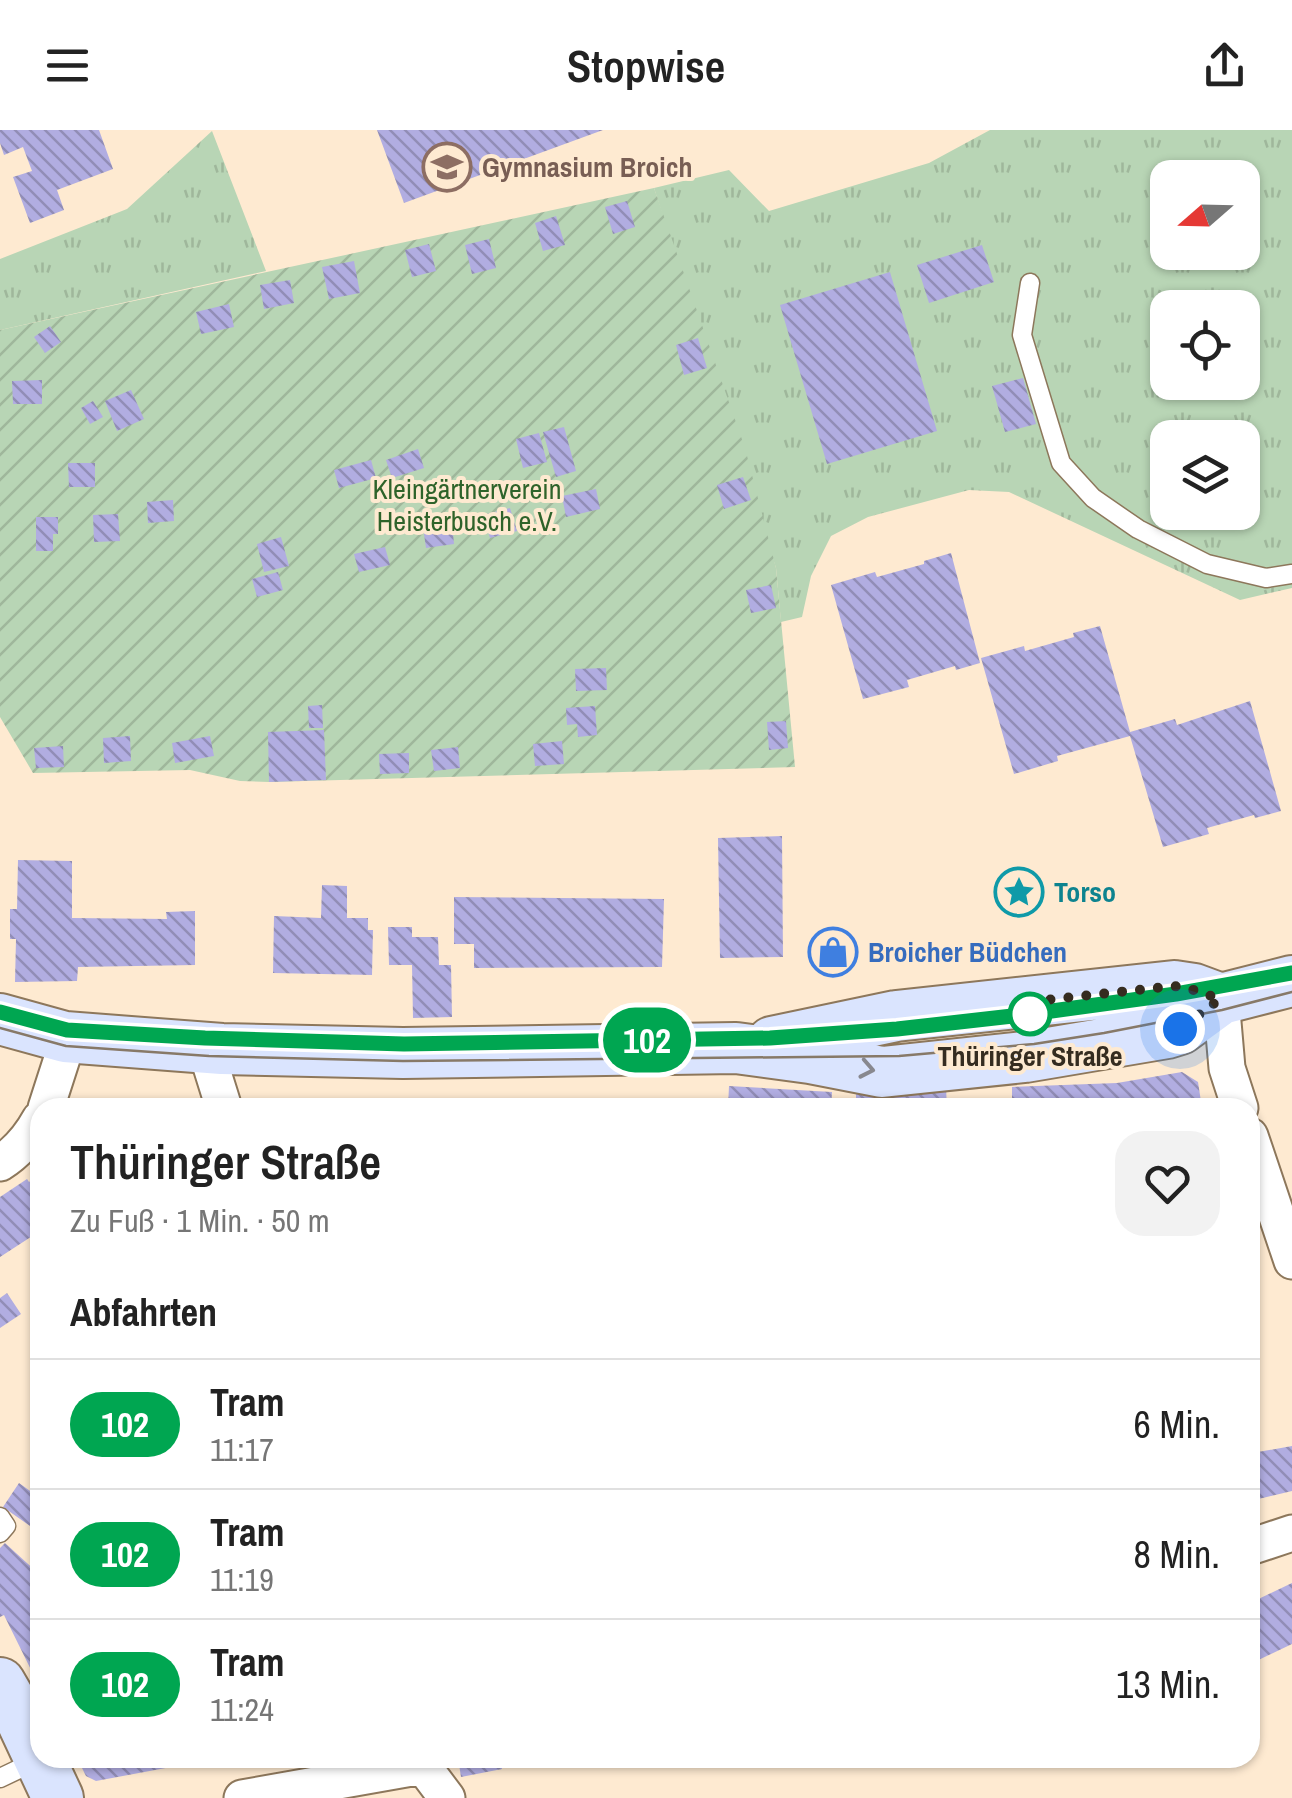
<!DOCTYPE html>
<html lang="de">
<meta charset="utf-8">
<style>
:root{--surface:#fff;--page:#f2f2f2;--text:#222;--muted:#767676;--line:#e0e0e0}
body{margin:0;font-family:"Archivo Narrow",sans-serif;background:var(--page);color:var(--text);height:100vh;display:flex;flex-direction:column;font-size:38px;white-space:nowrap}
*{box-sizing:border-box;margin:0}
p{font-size:32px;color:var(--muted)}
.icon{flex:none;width:55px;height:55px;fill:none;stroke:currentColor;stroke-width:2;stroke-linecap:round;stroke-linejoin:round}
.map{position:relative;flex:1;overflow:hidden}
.drawer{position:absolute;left:30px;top:968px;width:1230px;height:670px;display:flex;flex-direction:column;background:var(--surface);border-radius:30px;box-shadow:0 2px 8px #0004}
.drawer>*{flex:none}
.badge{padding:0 20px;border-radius:32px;font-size:35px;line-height:65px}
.needle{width:65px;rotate:250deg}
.fabs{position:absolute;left:1150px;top:30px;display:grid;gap:20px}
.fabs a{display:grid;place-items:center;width:110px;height:110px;border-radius:20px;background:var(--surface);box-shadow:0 2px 8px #0004;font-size:50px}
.you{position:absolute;width:50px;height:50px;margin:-25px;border:8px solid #fff;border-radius:50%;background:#1a73e8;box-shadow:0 0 0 15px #1a73e833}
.map>.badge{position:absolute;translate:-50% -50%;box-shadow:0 0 0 5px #fff}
h2{padding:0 40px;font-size:38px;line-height:90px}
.round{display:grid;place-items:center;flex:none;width:105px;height:105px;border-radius:30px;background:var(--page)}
.head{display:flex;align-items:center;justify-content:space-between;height:170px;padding:0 40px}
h1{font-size:48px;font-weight:600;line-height:75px}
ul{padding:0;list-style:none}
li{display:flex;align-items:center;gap:30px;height:130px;padding:0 40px;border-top:2px solid var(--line)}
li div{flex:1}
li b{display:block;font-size:38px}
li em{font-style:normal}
li .badge{min-width:110px;font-weight:700;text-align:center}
header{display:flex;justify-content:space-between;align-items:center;height:130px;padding:0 40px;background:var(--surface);font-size:45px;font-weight:600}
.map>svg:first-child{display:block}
</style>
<header><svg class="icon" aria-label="menu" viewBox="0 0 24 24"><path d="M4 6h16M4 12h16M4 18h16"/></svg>Stopwise<svg class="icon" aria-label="share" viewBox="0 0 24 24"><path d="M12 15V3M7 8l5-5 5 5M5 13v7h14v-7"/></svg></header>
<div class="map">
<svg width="1292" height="1668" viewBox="0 0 1292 1668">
<defs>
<pattern id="park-tufts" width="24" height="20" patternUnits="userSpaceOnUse" patternTransform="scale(2.5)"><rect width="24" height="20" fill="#b8d5b5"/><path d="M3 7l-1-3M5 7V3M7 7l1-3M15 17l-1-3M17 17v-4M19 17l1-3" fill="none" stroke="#9fb79b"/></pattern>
<pattern id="garden-furrows" width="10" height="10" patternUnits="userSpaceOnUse" patternTransform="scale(2.5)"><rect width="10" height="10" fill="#b8d5b5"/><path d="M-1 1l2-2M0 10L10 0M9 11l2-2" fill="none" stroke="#9fb79b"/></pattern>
<pattern id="building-back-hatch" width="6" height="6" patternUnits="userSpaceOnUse" patternTransform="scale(2.5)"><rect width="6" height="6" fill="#b1ade1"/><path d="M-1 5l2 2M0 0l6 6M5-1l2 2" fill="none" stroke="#918db6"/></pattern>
</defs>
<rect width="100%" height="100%" fill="#feead1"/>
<!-- park -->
<path fill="url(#park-tufts)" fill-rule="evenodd" d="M 990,0 L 1292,0 L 1292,458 L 1240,470 L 1009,362 L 969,360 L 868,387 L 831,406 L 811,446 L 802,487 L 781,492 L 776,438 L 654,58 L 729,40 L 769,81 L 929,33 ZM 1168,48 L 1242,48 L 1242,122 L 1168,122 ZM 1168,178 L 1242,178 L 1242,252 L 1168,252 ZM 1168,308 L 1242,308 L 1242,382 L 1168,382 Z
M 212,1 L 266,141 L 0,200 L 0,129 L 127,79 Z"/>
<!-- garden -->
<path fill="url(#garden-furrows)" d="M 654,58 L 745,318 L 776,438 L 795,637 L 269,652 L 240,651 L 190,640 L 33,643 L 0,587 L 0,200 Z"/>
<!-- building -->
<path fill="url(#building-back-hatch)" d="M 0,0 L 99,0 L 113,39 L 57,60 L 64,80 L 30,93 L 13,47 L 32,41 L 23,17 L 4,25 L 0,13 Z
M 377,0 L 603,0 L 404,73 Z
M 627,71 L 635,97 L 613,104 L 605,77 Z
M 556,86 L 565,115 L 543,121 L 535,93 Z
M 489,109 L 496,138 L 472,144 L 465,115 Z
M 429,114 L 436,141 L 412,147 L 405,120 Z
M 982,115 L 994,152 L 929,173 L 917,135 Z
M 354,131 L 360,163 L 329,169 L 322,137 Z
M 890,142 L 937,301 L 827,334 L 780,175 Z
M 290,150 L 294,173 L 264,179 L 260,155 Z
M 229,174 L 234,197 L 201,204 L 196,182 Z
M 50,196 L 61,212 L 45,223 L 34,207 Z
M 698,208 L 707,238 L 684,245 L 676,215 Z
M 1023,248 L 1036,294 L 1005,302 L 992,256 Z
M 42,250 L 42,274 L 13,274 L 12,251 Z
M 131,260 L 144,289 L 117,301 L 105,271 Z
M 93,271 L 103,287 L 90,294 L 81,278 Z
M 564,297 L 576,341 L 556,347 L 543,302 Z
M 539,303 L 547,332 L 523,338 L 516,309 Z
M 418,319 L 424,338 L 392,348 L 386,330 Z
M 371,330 L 376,348 L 339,358 L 334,340 Z
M 68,333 L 95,333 L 95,357 L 69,357 Z
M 743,347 L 751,370 L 724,379 L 717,355 Z
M 596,359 L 600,379 L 566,387 L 562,366 Z
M 173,370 L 174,391 L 148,393 L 147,372 Z
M 510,378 L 517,401 L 490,408 L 483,385 Z
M 118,384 L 120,411 L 94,412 L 93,385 Z
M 36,387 L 58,387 L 58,404 L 53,404 L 53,421 L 36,421 Z
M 452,393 L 454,414 L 426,418 L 423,397 Z
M 281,407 L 289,436 L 264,442 L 257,414 Z
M 385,417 L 390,435 L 359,442 L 354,424 Z
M 951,423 L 980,533 L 956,540 L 955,536 L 907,550 L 909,557 L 863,569 L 831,455 L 875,442 L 877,447 L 924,434 L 924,431 Z
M 278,442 L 283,460 L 257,467 L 252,449 Z
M 771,455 L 776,478 L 751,483 L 746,460 Z
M 1100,496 L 1130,602 L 1175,589 L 1177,595 L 1250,571 L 1281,681 L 1255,688 L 1254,685 L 1207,698 L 1209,704 L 1163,717 L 1130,606 L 1057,626 L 1058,631 L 1014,644 L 981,528 L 1024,516 L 1025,521 L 1074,507 L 1073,503 Z
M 606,538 L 607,560 L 576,561 L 575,539 Z
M 322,575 L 323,598 L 309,598 L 308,576 Z
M 595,576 L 597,605 L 578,607 L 577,594 L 567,595 L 566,578 Z
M 786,591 L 788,618 L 769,620 L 767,592 Z
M 324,600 L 326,650 L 269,652 L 268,602 Z
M 130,606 L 131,631 L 104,633 L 103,608 Z
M 210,606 L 214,626 L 175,633 L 172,613 Z
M 562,611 L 564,634 L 535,636 L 533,614 Z
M 63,616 L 64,637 L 36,638 L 34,618 Z
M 458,617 L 460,638 L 434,641 L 431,620 Z
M 409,623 L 409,643 L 380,644 L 379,624 Z
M 782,706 L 783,827 L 720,828 L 718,708 Z
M 18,730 L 72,731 L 72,788 L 167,789 L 166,782 L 195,781 L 195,835 L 78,837 L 77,851 L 15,852 L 16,809 L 10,809 L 10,779 L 17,779 Z
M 322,755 L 347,756 L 347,788 L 368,788 L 368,800 L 373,800 L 372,845 L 273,843 L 274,786 L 321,788 Z
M 454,767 L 664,769 L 662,837 L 474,838 L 474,814 L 454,814 Z
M 388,797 L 412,797 L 412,807 L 438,807 L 439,835 L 451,835 L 452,887 L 413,888 L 412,835 L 389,835 Z
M 1182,942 L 1198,952 L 1202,978 L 1012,978 L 1012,957 L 1117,953 Z
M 729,956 L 832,962 L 831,978 L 728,978 Z
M 946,958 L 947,978 L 856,978 L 856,962 Z
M 683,971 L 683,978 L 576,978 L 576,972 Z
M 40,1045 L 40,1101 L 0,1127 L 0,1067 L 27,1049 L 29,1052 Z
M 7,1163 L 21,1184 L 0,1198 L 0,1168 Z
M 1292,1316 L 1292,1361 L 1250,1371 L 1250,1327 L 1258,1325 L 1258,1322 Z
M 19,1353 L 40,1368 L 40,1403 L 3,1377 Z
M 5,1413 L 39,1444 L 35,1446 L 40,1454 L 40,1558 L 4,1485 L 0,1487 L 0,1418 Z
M 1292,1453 L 1292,1514 L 1250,1534 L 1250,1473 Z
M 77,1628 L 214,1628 L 214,1629 L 96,1651 L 86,1646 Z
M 458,1628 L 500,1628 L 502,1639 L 461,1647 Z"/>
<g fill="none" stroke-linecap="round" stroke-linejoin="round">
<!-- lane casing -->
<g stroke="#8d775b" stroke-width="21">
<path id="lane" d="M 1030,153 L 1022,205 L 1061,333 L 1093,368 L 1138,399 L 1207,434 L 1266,448 L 1292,444
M 0,1387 L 6,1396 L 0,1403
M 0,1648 L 38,1630"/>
</g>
<!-- street casing -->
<g stroke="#8d775b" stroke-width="39">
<path id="street" d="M 1221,869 L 1227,938 L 1240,978
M 205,917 L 224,978
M 46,978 L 66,916 L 65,907
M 1250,1006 L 1292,1131
M 0,1033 C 18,1022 30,1007 40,989
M 1250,1417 L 1292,1403
M 420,1628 L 423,1636 L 447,1668
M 242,1668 L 423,1636"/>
</g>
<!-- secondary casing -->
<g stroke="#8d775b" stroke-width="54">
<path id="secondary" d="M 0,889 L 65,907 L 222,919 L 403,923 L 736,918 L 810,928 L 882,942 L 1025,927 L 1167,903 L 1180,899 L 1221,869 L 1292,851
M 772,912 L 896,886 L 1174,856 L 1194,859 L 1221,869
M 0,1553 L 21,1589 L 58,1668"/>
</g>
<!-- lane -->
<use href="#lane" stroke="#fff" stroke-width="18"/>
<!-- street -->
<use href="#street" stroke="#fff" stroke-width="35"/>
<!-- secondary -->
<use href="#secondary" stroke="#dae4fe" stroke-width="50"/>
<!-- tram -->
<path stroke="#877968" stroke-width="2.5" d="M 0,882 L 67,901 L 205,908 L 404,914 L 770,908 L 897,899 L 1030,884 L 1175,863 L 1292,843
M 0,898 L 66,916 L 209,926 L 403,931 L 899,926 L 1034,914 L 1104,903 L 1222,880 L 1292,862"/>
</g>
<!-- one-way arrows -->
<defs><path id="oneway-chevron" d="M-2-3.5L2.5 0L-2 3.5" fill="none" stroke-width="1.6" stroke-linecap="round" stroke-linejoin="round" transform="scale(2.5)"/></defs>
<use stroke="#88888f" href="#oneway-chevron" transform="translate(867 939) rotate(11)"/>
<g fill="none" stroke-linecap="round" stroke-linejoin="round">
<!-- line casing -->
<g stroke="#fff" stroke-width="22">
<path id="line" d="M 0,882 L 67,900 L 205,908 L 404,914 L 770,908 L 897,899 L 1030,884 L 1176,864 L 1292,843"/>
</g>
<!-- line -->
<use href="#line" stroke="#00a651" stroke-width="15"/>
<!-- walk -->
<path stroke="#352c20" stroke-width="10" stroke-dasharray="0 18" d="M 1030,884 L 1027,872 L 1174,856 L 1194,860 L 1220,869 L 1180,899"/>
</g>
<!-- icons -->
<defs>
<g id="school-ring" transform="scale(2.5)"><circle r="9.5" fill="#feead1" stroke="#8d6e63" stroke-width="1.5"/><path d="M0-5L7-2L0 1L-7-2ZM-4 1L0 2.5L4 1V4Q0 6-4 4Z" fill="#8d6e63"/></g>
<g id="sight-ring" transform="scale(2.5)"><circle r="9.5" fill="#feead1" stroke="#0f9aa8" stroke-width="1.5"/><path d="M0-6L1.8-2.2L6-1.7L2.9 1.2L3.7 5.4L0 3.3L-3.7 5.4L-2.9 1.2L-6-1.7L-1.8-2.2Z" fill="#0f9aa8"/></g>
<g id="shop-ring" transform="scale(2.5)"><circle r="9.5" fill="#feead1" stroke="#3f7fe0" stroke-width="1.5"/><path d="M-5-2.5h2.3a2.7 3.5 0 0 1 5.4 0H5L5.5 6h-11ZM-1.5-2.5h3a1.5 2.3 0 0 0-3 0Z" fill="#3f7fe0"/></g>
</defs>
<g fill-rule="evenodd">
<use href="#school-ring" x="447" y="37"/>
<use href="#sight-ring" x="1019" y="762"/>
<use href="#shop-ring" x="833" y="822"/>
</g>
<!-- markers -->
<circle fill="#fff" stroke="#00a651" stroke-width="5" cx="1030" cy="884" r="20"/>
<g text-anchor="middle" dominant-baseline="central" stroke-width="8" stroke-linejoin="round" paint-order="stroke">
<!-- education labels -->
<g font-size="28" font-weight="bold" fill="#785e54" stroke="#feead1" text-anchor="start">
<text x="482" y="37">Gymnasium Broich</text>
</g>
<!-- park labels -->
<g font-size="28" fill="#2e632a" stroke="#feead1">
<text x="467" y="359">Kleingärtnerverein<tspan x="467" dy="32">Heisterbusch e.V.</tspan></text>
</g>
<!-- culture labels -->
<g font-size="28" font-weight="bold" fill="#0d838f" stroke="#feead1" text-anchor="start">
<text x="1054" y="762">Torso</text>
</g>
<!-- shop labels -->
<g font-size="28" font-weight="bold" fill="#366cbe" stroke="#feead1" text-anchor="start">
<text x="868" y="822">Broicher Büdchen</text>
</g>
<!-- stop labels -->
<g font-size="28" font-weight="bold" fill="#352c20" stroke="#feead1">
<text x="1030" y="926">Thüringer Straße</text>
</g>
</g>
</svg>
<div class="fabs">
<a><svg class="needle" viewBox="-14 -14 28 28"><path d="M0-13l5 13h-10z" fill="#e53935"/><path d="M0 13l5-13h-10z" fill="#767676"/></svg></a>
<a><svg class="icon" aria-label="locate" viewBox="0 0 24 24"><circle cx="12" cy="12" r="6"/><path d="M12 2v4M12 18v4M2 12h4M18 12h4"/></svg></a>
<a><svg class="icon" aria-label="layers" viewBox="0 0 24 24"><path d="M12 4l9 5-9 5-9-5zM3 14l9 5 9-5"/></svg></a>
</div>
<div class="you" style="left:1180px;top:899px"></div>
<b class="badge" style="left:647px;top:910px;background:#00a651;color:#fff">102</b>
<section class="drawer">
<div class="head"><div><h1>Thüringer Straße</h1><p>Zu Fuß · 1 Min. · 50 m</p></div><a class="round"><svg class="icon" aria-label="heart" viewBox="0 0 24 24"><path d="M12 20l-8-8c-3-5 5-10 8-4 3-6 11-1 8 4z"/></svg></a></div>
<h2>Abfahrten</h2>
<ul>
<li><span class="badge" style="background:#00a651;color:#fff">102</span><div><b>Tram</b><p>11:17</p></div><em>6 Min.</em></li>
<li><span class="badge" style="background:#00a651;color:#fff">102</span><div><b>Tram</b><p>11:19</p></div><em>8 Min.</em></li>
<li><span class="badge" style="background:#00a651;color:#fff">102</span><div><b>Tram</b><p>11:24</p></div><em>13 Min.</em></li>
</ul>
</section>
</div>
